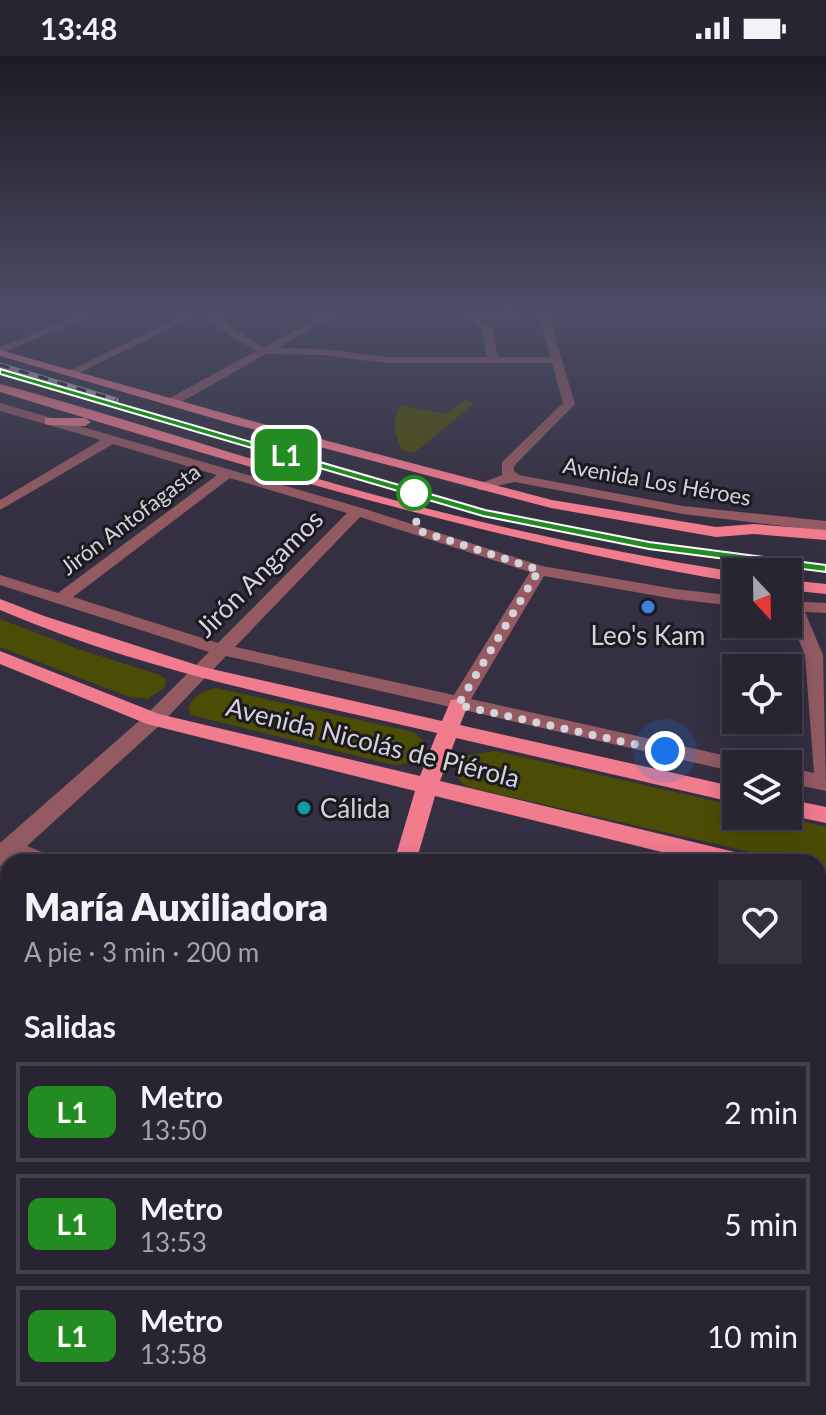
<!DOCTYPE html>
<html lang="es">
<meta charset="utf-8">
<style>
:root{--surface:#282431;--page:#34303d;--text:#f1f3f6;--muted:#a5a4ab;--line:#44414d}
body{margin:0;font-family:Lato,sans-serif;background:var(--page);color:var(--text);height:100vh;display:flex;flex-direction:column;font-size:30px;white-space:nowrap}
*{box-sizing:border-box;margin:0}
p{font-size:26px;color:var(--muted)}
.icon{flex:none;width:44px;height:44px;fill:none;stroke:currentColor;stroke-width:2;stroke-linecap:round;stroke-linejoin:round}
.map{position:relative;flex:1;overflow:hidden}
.details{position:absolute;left:0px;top:798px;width:826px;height:562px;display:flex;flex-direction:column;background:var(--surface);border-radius:24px 24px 0 0;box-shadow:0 4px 20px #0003,0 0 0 2px var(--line)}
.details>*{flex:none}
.badge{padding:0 16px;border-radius:12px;font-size:28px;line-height:52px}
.needle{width:52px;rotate:158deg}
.controls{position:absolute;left:722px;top:502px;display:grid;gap:16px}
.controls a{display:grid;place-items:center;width:80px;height:80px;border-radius:0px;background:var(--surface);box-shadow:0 4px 20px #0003,0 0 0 2px var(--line);font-size:40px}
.you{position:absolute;width:40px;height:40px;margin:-20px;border:6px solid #fff;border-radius:50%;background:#1a73e8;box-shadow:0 0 0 12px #1a73e833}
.map>.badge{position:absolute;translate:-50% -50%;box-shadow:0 0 0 4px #fff}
h2{padding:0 24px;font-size:30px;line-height:72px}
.round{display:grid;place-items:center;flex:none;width:84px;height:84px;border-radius:0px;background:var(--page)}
.overview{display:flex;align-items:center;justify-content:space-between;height:136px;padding:0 24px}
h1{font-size:38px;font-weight:800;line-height:60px}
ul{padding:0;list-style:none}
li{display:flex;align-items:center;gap:24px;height:100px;margin:0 16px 12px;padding:0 8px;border:4px solid var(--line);border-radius:0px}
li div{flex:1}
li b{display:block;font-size:30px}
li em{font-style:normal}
li .badge{min-width:88px;font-weight:700;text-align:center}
.status{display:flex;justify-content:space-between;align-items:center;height:56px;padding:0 40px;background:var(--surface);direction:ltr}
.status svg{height:22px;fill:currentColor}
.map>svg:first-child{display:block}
</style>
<div class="status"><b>13:48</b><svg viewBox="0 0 49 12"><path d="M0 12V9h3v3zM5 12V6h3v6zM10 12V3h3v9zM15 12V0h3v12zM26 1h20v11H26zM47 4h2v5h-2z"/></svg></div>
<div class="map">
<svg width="826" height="1359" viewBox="0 0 826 1359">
<rect width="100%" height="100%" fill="#353041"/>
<!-- green -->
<path fill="#4c4d04" d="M 465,344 L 475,347 L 414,397 L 402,394 C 394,376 391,366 401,349 L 446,358 Z
M 0,563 L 81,594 L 160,619 L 166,623 L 165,631 L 148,643 L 129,641 L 0,591 Z
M 216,632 L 413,676 L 424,685 C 423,703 410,708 394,709 L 191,659 L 188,651 C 195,639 203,634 216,632 Z
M 495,695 L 736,750 L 736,760 L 778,760 L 826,771 L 826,814 L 818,812 L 818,806 L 795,806 L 481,734 C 468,731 456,728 456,712 L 463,700 Z"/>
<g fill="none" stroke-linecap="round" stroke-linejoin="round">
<!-- minor -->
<path fill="#935a62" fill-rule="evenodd" d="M 83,257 L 96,257 L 0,298 L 0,291 Z
M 188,257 L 201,257 L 77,318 L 67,316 Z
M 204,257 L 215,257 L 231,271 L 264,291 L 326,257 L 338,257 L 278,292 L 322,293 L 386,301 L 487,301 L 482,273 L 457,257 L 523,257 L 523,261 L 519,262 L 479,263 L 492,272 L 498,301 L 550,301 L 538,257 L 548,257 L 575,348 L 514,410 L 514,415 L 519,419 L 683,450 L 826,465 L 826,475 L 683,458 L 515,426 L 479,434 L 479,428 L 502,419 L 502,406 L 563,347 L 552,307 L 386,307 L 322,299 L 266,298 L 176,349 L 168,349 L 168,343 L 256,295 L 223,275 Z
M 0,347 L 362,452 L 542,510 L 675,533 L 736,540 L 736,550 L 675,543 L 544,520 L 471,643 L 736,702 L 746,708 L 736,708 L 736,716 L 226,600 L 161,668 L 27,790 L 52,800 L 55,806 L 12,804 L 0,810 L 0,787 L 147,658 L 209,596 L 0,529 L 0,519 L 58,537 L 217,419 L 113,388 L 0,454 L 0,444 L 101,384 L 0,355 ZM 230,422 L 347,457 L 218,587 L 73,541 ZM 360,461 L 530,516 L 454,639 L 235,591 Z
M 788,545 L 826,547 L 826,557 L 805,556 L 823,599 L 826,735 L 788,727 L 788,711 L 814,717 L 805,599 L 788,557 Z
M 818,1025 L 826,1027 L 826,1055 L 818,1053 Z
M 8,1146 L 8,1184 L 0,1188 L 0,1150 Z
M 818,1347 L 823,1359 L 771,1359 L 768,1352 L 818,1352 Z"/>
<!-- major -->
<path fill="#f17c8e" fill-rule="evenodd" d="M 0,294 L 241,362 L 552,444 L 716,471 L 754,468 L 826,474 L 826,484 L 754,478 L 716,481 L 551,452 L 233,368 L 0,300 Z
M 0,328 C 123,361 245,403 368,437 C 489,470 612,496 736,516 L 736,526 C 485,484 243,410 0,336 Z
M 45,362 L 85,362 L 91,366 L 85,370 L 49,369 L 45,368 Z
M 788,524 L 826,528 L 826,538 L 788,534 Z
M 0,543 L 44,560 L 203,611 L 442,665 L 451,644 L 458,643 L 468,649 L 460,669 L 736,731 L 736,747 L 456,682 L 440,725 L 739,797 L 747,800 L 750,806 L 702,806 L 435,740 L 416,806 L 394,806 L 415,735 L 147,668 L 0,608 L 0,595 L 159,658 L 420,720 L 437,677 C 290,643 140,614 0,554 Z
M 788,743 L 826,751 L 826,767 L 788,759 Z
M 818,816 L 826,818 L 826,838 L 818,836 Z
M 232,1352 L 268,1352 L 266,1359 L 230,1359 Z"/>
<!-- rail-far1 casing -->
<g stroke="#bbb7c3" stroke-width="5">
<path id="rail-far1" d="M 0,309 L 116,344"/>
</g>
<!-- rail casing -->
<g stroke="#bbb7c3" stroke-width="6">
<path id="rail" d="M 483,457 L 649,489 L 826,513"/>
</g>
<!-- rail-far1 -->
<use href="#rail-far1" stroke="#1c1a21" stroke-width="3" stroke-dasharray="10" stroke-linecap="butt"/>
<!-- rail -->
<use href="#rail" stroke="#1c1a21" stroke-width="4" stroke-dasharray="13" stroke-linecap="butt"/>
</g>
<!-- sky -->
<linearGradient id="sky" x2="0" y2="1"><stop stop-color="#1d1a24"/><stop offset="0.57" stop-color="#4b4e65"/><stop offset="1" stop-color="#4b4e65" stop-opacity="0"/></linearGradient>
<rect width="826" height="447" fill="url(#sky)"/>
<!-- line -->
<path fill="#228b22" stroke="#fff" stroke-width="2" d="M 0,313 L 485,454 L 649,486 L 826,509 L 826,516 L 649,493 L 483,460 L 0,318 Z"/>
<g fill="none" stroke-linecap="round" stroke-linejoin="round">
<!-- walk -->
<path stroke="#d5d2dc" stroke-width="8" stroke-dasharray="0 14.4" d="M 414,437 L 417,474 L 539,514 L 458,649 L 665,695"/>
</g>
<!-- markers -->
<circle fill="#fff" stroke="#228b22" stroke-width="4" cx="414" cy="437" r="16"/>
<circle fill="#3f7fe0" stroke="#1c1a21" stroke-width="3" cx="648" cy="551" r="8"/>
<circle fill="#0f9aa8" stroke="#1c1a21" stroke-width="3" cx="304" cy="752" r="8"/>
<g text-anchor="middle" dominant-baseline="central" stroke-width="6" stroke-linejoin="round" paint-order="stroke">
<!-- far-street labels -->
<g font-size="22" fill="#d5d2dc" stroke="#1c1a21">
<text transform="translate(657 425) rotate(10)">Avenida Los Héroes</text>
<text transform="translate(130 463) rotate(-37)">Jirón Antofagasta</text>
</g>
<!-- street labels -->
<g font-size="26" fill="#d5d2dc" stroke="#1c1a21">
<text transform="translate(259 517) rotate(-45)">Jirón Angamos</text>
<text transform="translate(373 686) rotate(14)">Avenida Nicolás de Piérola</text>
</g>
<!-- poi labels -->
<g font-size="26" fill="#d5d2dc" stroke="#1c1a21">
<text x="648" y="579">Leo's Kam</text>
<text x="320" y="752" text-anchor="start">Cálida</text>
</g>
</g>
</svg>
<div class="controls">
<a><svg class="needle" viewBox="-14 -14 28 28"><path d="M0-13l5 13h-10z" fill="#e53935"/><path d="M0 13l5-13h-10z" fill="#a5a4ab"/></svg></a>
<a><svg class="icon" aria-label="locate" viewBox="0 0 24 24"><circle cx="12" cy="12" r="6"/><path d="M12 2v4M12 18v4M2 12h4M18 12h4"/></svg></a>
<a><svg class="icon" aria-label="layers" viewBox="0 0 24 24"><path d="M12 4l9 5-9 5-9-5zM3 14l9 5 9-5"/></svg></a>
</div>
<div class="you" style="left:665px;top:695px"></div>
<b class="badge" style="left:286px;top:399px;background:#228b22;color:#fff">L1</b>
<section class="details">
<div class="overview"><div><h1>María Auxiliadora</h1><p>A pie · 3 min · 200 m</p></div><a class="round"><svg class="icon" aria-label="heart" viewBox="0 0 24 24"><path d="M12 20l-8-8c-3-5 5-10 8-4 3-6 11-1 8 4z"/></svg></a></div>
<h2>Salidas</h2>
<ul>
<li><span class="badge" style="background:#228b22;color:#fff">L1</span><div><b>Metro</b><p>13:50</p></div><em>2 min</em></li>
<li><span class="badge" style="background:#228b22;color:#fff">L1</span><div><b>Metro</b><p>13:53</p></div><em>5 min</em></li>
<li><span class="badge" style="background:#228b22;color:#fff">L1</span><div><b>Metro</b><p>13:58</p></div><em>10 min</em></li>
</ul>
</section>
</div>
